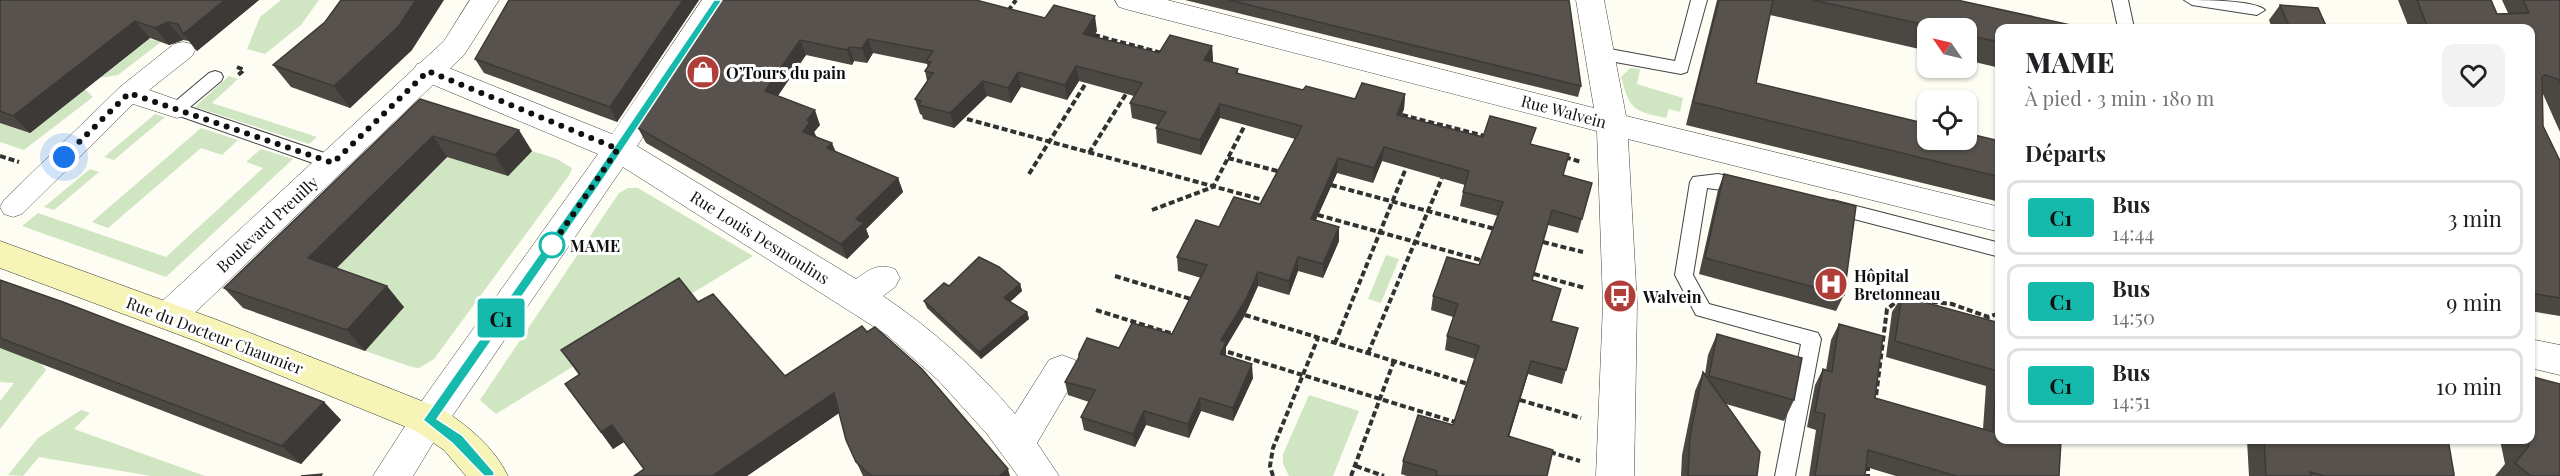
<!DOCTYPE html>
<html lang="fr">
<meta charset="utf-8">
<style>
:root{--surface:#fff;--page:#f2f2f2;--text:#202124;--muted:#757577;--line:#e0e0e0}
body{margin:0;font-family:"Playfair Display",serif;background:var(--page);color:var(--text);height:100vh;display:flex;flex-direction:column;font-size:22px;white-space:nowrap}
*{box-sizing:border-box;margin:0}
p{font-size:20px;color:var(--muted)}
.icon{flex:none;width:33px;height:33px;fill:none;stroke:currentColor;stroke-width:2;stroke-linecap:round;stroke-linejoin:round}
.map{position:relative;flex:1;overflow:hidden}
.side{position:absolute;left:1995px;top:24px;width:540px;height:420px;display:flex;flex-direction:column;background:var(--surface);border-radius:12px;box-shadow:0 2px 4px #0004}
.side>*{flex:none}
.badge{padding:0 12px;border-radius:4px;font-size:21px;line-height:39px}
.needle{width:39px;rotate:304deg}
.buttons{position:absolute;left:1917px;top:18px;display:grid;gap:12px}
.buttons a{display:grid;place-items:center;width:60px;height:60px;border-radius:12px;background:var(--surface);box-shadow:0 2px 4px #0004;font-size:30px}
.you{position:absolute;width:30px;height:30px;margin:-15px;border:4px solid #fff;border-radius:50%;background:#1a73e8;box-shadow:0 0 0 9px #1a73e833}
.map>.badge{position:absolute;translate:-50% -50%;box-shadow:0 0 0 3px #fff}
h2{padding:0 30px;font-size:22px;line-height:54px}
.round{display:grid;place-items:center;flex:none;width:63px;height:63px;border-radius:12px;background:var(--page)}
.overview{display:flex;align-items:center;justify-content:space-between;height:102px;padding:0 30px}
h1{font-size:28px;font-weight:800;line-height:45px}
ul{padding:0;list-style:none}
li{display:flex;align-items:center;gap:18px;height:75px;margin:0 12px 9px;padding:0 18px;border:3px solid var(--line);border-radius:12px}
li div{flex:1}
li b{display:block;font-size:22px}
li em{font-style:normal}
li .badge{min-width:66px;font-weight:700;text-align:center}
.map>svg:first-child{display:block}
</style>
<div class="map">
<svg width="2560" height="476" viewBox="0 0 2560 476">
<rect width="100%" height="100%" fill="#fefdf4"/>
<!-- green -->
<path fill="#d0e5c1" d="M 281,0 L 319,0 L 301,25 L 265,54 L 247,49 L 260,17 Z
M 149,39 L 161,42 L 118,75 L 100,78 Z
M 1630,68 L 1640,69 L 1637,84 L 1683,98 L 1680,112 L 1669,109 L 1666,118 C 1633,111 1630,110 1621,77 Z
M 229,76 L 238,79 L 212,103 L 317,137 L 309,144 L 195,107 Z
M 85,89 L 93,97 L 24,150 L 0,142 L 0,123 L 30,133 Z
M 155,114 L 165,117 L 114,160 L 104,157 Z
M 201,128 L 238,140 L 222,155 L 201,148 L 108,228 L 92,222 Z
M 261,149 L 293,159 L 166,277 L 22,226 L 38,213 L 166,257 L 263,168 L 246,162 Z
M 532,151 L 557,159 L 572,168 L 570,174 L 434,359 L 419,368 L 412,367 L 365,351 L 403,307 L 326,279 L 447,157 L 508,176 Z
M 90,169 L 99,172 L 54,210 L 44,207 Z
M 628,188 L 638,188 L 753,256 L 496,414 L 480,400 L 619,193 Z
M 1386,255 L 1399,259 L 1381,303 L 1368,299 Z
M 0,347 L 40,362 L 46,370 L 0,429 L 0,401 L 14,383 L 0,382 Z
M 1309,395 L 1359,411 L 1333,476 L 1289,476 L 1283,464 L 1283,454 Z
M 81,410 L 90,413 L 74,429 L 205,476 L 151,476 L 39,457 L 23,476 L 8,475 L 38,438 Z"/>
<g fill="none" stroke-linecap="round" stroke-linejoin="round">
<!-- service casing -->
<g stroke="#434343" stroke-width="2">
<path id="service" d="M 1691,0 L 1707,0 L 1687,72 L 1681,74 L 1599,59 L 1591,53 L 1599,47 L 1675,61 Z
M 2112,0 L 2128,0 L 2134,28 L 2118,28 Z
M 2184,0 C 2201,0 2255,0 2265,10 L 2257,15 L 2192,5 Z
M 215,71 L 221,73 L 223,77 L 221,81 L 190,107 L 339,158 L 342,163 L 339,168 L 327,168 L 171,113 L 169,109 L 171,105 L 209,73 Z
M 1718,174 L 1750,181 L 1753,186 L 1750,191 L 1744,193 L 1707,188 L 1693,275 L 1709,304 L 1811,331 L 1818,333 L 1821,339 L 1795,476 L 1775,476 L 1801,344 L 1696,315 L 1675,275 L 1690,182 L 1693,177 Z
M 1833,200 L 2000,243 L 2000,257 L 1827,212 L 1824,207 L 1827,202 Z"/>
</g>
<!-- pedestrian casing -->
<g stroke="#434343" stroke-width="1">
<path id="pedestrian" d="M 183,42 L 192,44 L 195,50 L 192,56 L 149,90 L 186,103 L 190,109 L 186,115 L 177,118 L 133,104 L 22,214 L 13,217 L 4,214 L 0,207 L 4,200 L 120,87 L 174,44 Z"/>
</g>
<!-- minor casing -->
<g stroke="#434343" stroke-width="1">
<path id="minor" d="M 702,0 L 731,0 L 637,146 L 856,279 C 870,269 878,263 895,269 L 900,278 L 895,287 L 883,296 C 932,329 977,369 1015,414 L 1049,360 L 1062,355 L 1075,360 L 1080,370 L 1037,443 L 1059,476 L 1018,476 L 987,434 L 938,380 L 887,335 L 623,167 L 442,431 L 429,436 L 416,431 L 411,420 L 416,409 L 598,154 L 417,78 L 413,71 L 417,64 L 428,61 L 439,64 L 612,134 Z
M 1115,0 L 1167,0 L 1594,108 L 1576,0 L 1604,0 L 1626,116 L 2000,207 L 2000,232 L 1628,139 L 1637,304 L 1634,476 L 1596,476 L 1603,304 L 1597,131 L 1129,10 L 1119,7 Z
M 2530,339 L 2560,345 L 2560,375 L 2530,368 Z"/>
</g>
<!-- tertiary casing -->
<g stroke="#434343" stroke-width="1">
<path id="tertiary" d="M 470,0 L 499,0 L 464,55 L 181,326 L 169,330 L 157,326 L 152,316 L 157,306 L 444,41 Z
M 429,404 L 442,409 L 447,420 L 413,476 L 373,476 L 416,409 Z"/>
</g>
<!-- secondary casing -->
<g stroke="#323232" stroke-width="1">
<path id="secondary" d="M 0,241 L 220,321 L 442,409 C 468,426 494,447 508,476 L 466,476 L 444,450 L 416,431 L 196,341 L 0,268 Z"/>
</g>
<!-- path -->
<path stroke="#323232" stroke-width="4" stroke-dasharray="6 3" stroke-linecap="butt" d="M 1008,11 L 1016,0
M 1094,35 L 1162,53
M 237,67 L 244,70 L 238,75
M 1402,115 L 1485,136
M 967,119 L 1267,201
M 1089,153 L 1126,94
M 0,156 L 19,162
M 1565,157 L 1581,162
M 1228,158 L 1281,172
M 1029,174 L 1086,83
M 1331,185 L 1495,229
M 1152,210 L 1213,187 L 1245,125
M 1318,215 L 1484,261
M 1543,242 L 1583,252
M 1534,274 L 1585,288
M 1115,276 L 1194,300
M 1914,300 L 1952,304 L 1988,317 L 2000,313
M 1096,310 L 1176,335
M 1245,315 L 1468,384
M 1335,343 L 1406,168
M 1228,352 L 1455,422
M 1368,353 L 1442,178
M 1520,400 L 1581,418
M 1875,404 L 1887,309 L 1899,300 L 1904,300
M 1550,452 L 1580,461
M 1868,465 L 1868,476
M 1356,466 L 1384,476
M 1273,476 L 1270,466 L 1273,448 L 1318,338
M 1351,476 L 1394,361"/>
<!-- service -->
<use href="#service" fill="#fff" fill-rule="evenodd"/>
<!-- pedestrian -->
<use href="#pedestrian" fill="#fff" fill-rule="evenodd"/>
<!-- minor -->
<use href="#minor" fill="#fff" fill-rule="evenodd"/>
<!-- tertiary -->
<use href="#tertiary" fill="#fff" fill-rule="evenodd"/>
<!-- secondary -->
<use href="#secondary" fill="#f6f5b7" fill-rule="evenodd"/>
</g>
<!-- wall -->
<path fill="#4b4742" d="M 0,0 L 259,0 L 197,51 L 189,41 L 183,40 L 169,45 L 150,38 L 30,133 L 0,123 Z
M 509,0 L 699,0 L 617,122 L 484,73 L 475,59 Z
M 716,0 L 1097,31 L 1093,36 L 1159,53 L 1212,46 L 1213,61 L 1212,62 L 1238,69 L 1238,74 L 1303,90 L 1355,99 L 1405,94 L 1404,109 L 1401,116 L 1483,137 L 1532,145 L 1563,175 L 1592,183 L 1578,233 L 1548,225 L 1532,280 L 1561,289 L 1552,321 L 1578,328 L 1562,384 L 1528,374 L 1509,437 L 1547,476 L 1407,476 L 1401,474 L 1403,461 L 1453,425 L 1475,359 L 1445,350 L 1447,336 L 1453,317 L 1431,310 L 1433,296 L 1479,265 L 1498,216 L 1460,206 L 1463,192 L 1465,185 L 1382,161 L 1373,183 L 1337,173 L 1316,220 L 1339,227 L 1339,241 L 1323,278 L 1298,271 L 1289,295 L 1258,286 L 1245,315 L 1226,347 L 1226,356 L 1253,378 L 1233,421 L 1201,411 L 1189,438 L 1146,425 L 1135,447 L 1084,430 L 1081,417 L 1089,402 L 1068,395 L 1065,382 L 1119,348 L 1172,334 L 1201,278 L 1178,271 L 1177,257 L 1219,227 L 1260,204 L 1295,139 L 1220,118 L 1201,155 L 1157,143 L 1156,128 L 1158,125 L 1132,118 L 1130,103 L 1134,96 L 1079,81 L 1067,100 L 1021,87 L 1011,103 L 987,96 L 954,128 L 923,119 L 922,115 L 920,114 L 915,99 L 927,81 L 925,71 L 928,67 L 927,64 L 873,53 L 867,63 L 854,61 L 852,65 L 806,55 L 777,96 L 820,125 L 814,132 L 816,136 L 836,152 L 898,178 L 903,192 L 866,229 L 869,237 L 847,259 L 646,143 L 638,128 Z
M 1185,0 L 1569,0 L 1581,86 L 1578,97 Z
M 1717,0 L 1957,0 L 2000,28 L 2000,68 L 1966,60 L 1966,28 L 1928,28 L 1928,51 L 1770,15 L 1756,83 L 2000,141 L 2000,202 L 1686,125 Z
M 2398,0 L 2491,0 L 2497,14 L 2508,13 L 2502,0 L 2560,0 L 2560,132 L 2543,94 L 2543,126 L 2560,161 L 2560,316 L 2530,311 L 2530,28 L 2409,28 Z
M 2280,5 L 2327,28 L 2272,28 L 2269,20 Z
M 412,50 L 350,108 L 291,87 L 273,65 Z
M 420,99 L 532,151 L 508,176 L 447,157 L 336,268 L 404,307 L 365,351 L 243,308 L 224,288 Z
M 1724,174 L 1844,295 L 1836,311 L 1699,274 L 1718,190 Z
M 0,280 L 324,402 L 341,420 L 301,464 L 0,348 Z
M 1020,284 L 1022,291 L 1010,302 L 1027,312 L 1029,319 L 981,359 L 927,308 L 924,301 L 949,286 Z
M 1902,296 L 2000,323 L 2059,476 L 1896,476 L 1866,467 L 1865,476 L 1809,476 L 1816,430 L 1807,427 L 1815,385 L 1823,369 L 1826,370 L 1831,340 L 1839,324 L 1875,398 L 1983,429 L 1986,386 L 1886,357 L 1892,312 Z
M 698,302 L 785,376 L 1010,476 L 863,476 L 846,440 L 839,413 L 747,476 L 644,469 L 624,442 L 613,449 L 565,384 L 579,375 L 561,350 Z
M 1717,334 L 1794,400 L 1784,421 L 1726,404 L 1757,476 L 1681,476 L 1682,455 L 1695,391 L 1703,372 L 1705,374 L 1708,355 Z
M 2247,440 L 2446,440 L 2454,476 L 2249,476 Z
M 2500,440 L 2530,440 L 2560,476 L 2495,476 L 2505,464 Z"/>
<!-- shaded-wall -->
<path fill="#3d3936" d="M 225,0 L 259,0 L 197,51 L 183,34 Z
M 416,0 L 444,0 L 412,50 L 350,108 L 334,86 Z
M 683,0 L 699,0 L 617,122 L 610,107 Z
M 1095,16 L 1097,31 L 1085,49 L 1083,34 Z
M 135,21 L 150,38 L 30,133 L 13,116 Z
M 168,22 L 183,40 L 169,45 L 155,28 Z
M 868,39 L 873,53 L 867,63 L 862,48 Z
M 800,40 L 806,55 L 771,106 L 765,91 Z
M 1212,46 L 1213,61 L 1205,75 L 1204,60 Z
M 849,47 L 854,61 L 852,65 L 847,50 Z
M 1076,66 L 1079,81 L 1067,100 L 1065,85 Z
M 1018,72 L 1021,87 L 1011,103 L 1008,88 Z
M 983,81 L 987,96 L 954,128 L 950,113 Z
M 1405,94 L 1404,109 L 1396,129 L 1397,115 Z
M 1220,104 L 1220,118 L 1201,155 L 1200,140 Z
M 815,110 L 820,125 L 814,132 L 816,136 L 803,132 L 807,120 Z
M 519,130 L 532,151 L 508,176 L 495,155 Z
M 433,136 L 447,157 L 326,279 L 308,258 Z
M 832,143 L 838,157 L 827,148 Z
M 1384,147 L 1382,161 L 1373,183 L 1374,168 Z
M 1338,158 L 1337,173 L 1310,233 L 1311,219 Z
M 898,178 L 903,192 L 866,229 L 869,237 L 847,259 L 841,244 L 856,219 Z
M 1339,227 L 1339,241 L 1323,278 L 1323,264 Z
M 1298,257 L 1298,271 L 1289,295 L 1289,281 Z
M 1258,272 L 1258,286 L 1245,315 L 1226,347 L 1226,355 L 1220,368 L 1220,354 L 1221,340 Z
M 1020,284 L 1022,291 L 1006,305 L 1004,298 Z
M 387,286 L 404,307 L 365,351 L 347,330 Z
M 1027,312 L 1029,319 L 981,359 L 979,352 Z
M 1531,361 L 1528,374 L 1505,450 L 1508,436 Z
M 1252,364 L 1253,378 L 1233,421 L 1233,408 Z
M 834,393 L 842,411 L 747,476 L 712,476 Z
M 1200,398 L 1201,411 L 1189,438 L 1188,424 Z
M 324,402 L 341,420 L 301,464 L 282,446 Z
M 1144,411 L 1146,425 L 1135,447 L 1133,434 Z
M 612,425 L 624,442 L 613,449 L 601,432 Z
M 1008,469 L 1010,476 L 999,476 Z"/>
<!-- building -->
<path fill="#57524d" stroke="#3d3936" stroke-width="1.5" d="M 0,0 L 225,0 L 183,34 L 178,24 L 168,22 L 155,28 L 135,21 L 13,116 L 0,111 Z
M 341,0 L 416,0 L 398,27 L 334,86 L 273,65 L 325,22 Z
M 509,0 L 683,0 L 610,107 L 475,59 Z
M 716,0 L 976,0 L 1045,18 L 1054,5 L 1095,16 L 1083,34 L 1159,53 L 1170,35 L 1212,46 L 1204,60 L 1238,69 L 1236,73 L 1303,90 L 1306,86 L 1355,99 L 1362,83 L 1405,94 L 1397,115 L 1483,137 L 1490,116 L 1536,128 L 1530,144 L 1569,154 L 1563,175 L 1592,183 L 1582,219 L 1552,210 L 1532,280 L 1561,289 L 1551,321 L 1578,328 L 1566,370 L 1531,361 L 1508,436 L 1553,450 L 1547,476 L 1436,476 L 1437,471 L 1403,461 L 1418,415 L 1453,425 L 1479,346 L 1447,336 L 1458,304 L 1433,296 L 1447,257 L 1479,265 L 1503,202 L 1463,192 L 1469,171 L 1384,147 L 1374,168 L 1338,158 L 1311,219 L 1339,227 L 1323,264 L 1298,257 L 1289,281 L 1258,272 L 1245,301 L 1221,340 L 1226,342 L 1220,354 L 1252,364 L 1233,408 L 1200,398 L 1188,424 L 1144,411 L 1133,434 L 1081,417 L 1095,390 L 1065,382 L 1079,357 L 1079,354 L 1087,338 L 1119,348 L 1132,323 L 1172,334 L 1207,265 L 1177,257 L 1196,220 L 1219,227 L 1234,197 L 1260,204 L 1302,126 L 1220,104 L 1200,140 L 1156,128 L 1166,112 L 1130,103 L 1142,83 L 1076,66 L 1065,85 L 1018,72 L 1008,88 L 983,81 L 950,113 L 919,105 L 921,101 L 915,99 L 933,73 L 925,71 L 931,62 L 926,61 L 933,51 L 868,39 L 862,48 L 849,47 L 847,50 L 800,40 L 765,91 L 815,110 L 807,120 L 810,122 L 803,132 L 832,143 L 827,148 L 898,178 L 856,219 L 864,223 L 841,244 L 638,128 L 639,121 Z
M 1229,0 L 1569,0 L 1581,86 L 1400,42 Z
M 1719,0 L 1773,0 L 1756,83 L 1928,124 L 1928,140 L 1966,140 L 1966,133 L 2000,141 L 2000,177 L 1693,102 Z
M 1813,0 L 1957,0 L 2071,25 L 2071,28 L 2000,28 L 2000,42 L 1966,35 L 1966,28 L 1939,28 Z
M 2417,0 L 2491,0 L 2497,14 L 2529,13 L 2523,0 L 2560,0 L 2560,83 L 2558,79 L 2545,75 L 2542,77 L 2543,126 L 2560,161 L 2560,298 L 2530,293 L 2530,28 L 2428,28 Z
M 2280,5 L 2318,8 L 2327,28 L 2290,28 Z
M 420,99 L 519,130 L 495,155 L 433,136 L 308,258 L 387,286 L 347,330 L 224,288 Z
M 1724,174 L 1856,206 L 1844,295 L 1705,258 Z
M 979,257 L 999,267 L 1020,284 L 1004,298 L 1027,312 L 979,352 L 924,301 L 944,283 L 949,286 Z
M 679,278 L 698,302 L 713,294 L 785,376 L 862,326 L 867,332 L 875,327 L 922,369 L 1008,469 L 999,476 L 872,476 L 869,474 L 856,462 L 846,440 L 834,393 L 712,476 L 634,476 L 644,469 L 612,425 L 601,432 L 565,384 L 580,374 L 561,350 Z
M 0,280 L 63,302 L 324,402 L 282,446 L 0,338 Z
M 1902,296 L 2000,323 L 2000,440 L 2061,440 L 2059,476 L 1956,476 L 1868,450 L 1865,476 L 1815,476 L 1825,414 L 1815,412 L 1823,369 L 1832,372 L 1839,324 L 1883,336 L 1875,398 L 1993,432 L 1997,371 L 1895,341 Z
M 1717,334 L 1802,358 L 1794,400 L 1709,376 Z
M 1703,372 L 1760,452 L 1757,476 L 1688,476 L 1690,436 Z
M 2530,376 L 2560,384 L 2560,476 L 2531,476 L 2515,463 L 2529,446 L 2528,440 L 2530,440 Z
M 2264,440 L 2446,440 L 2449,445 L 2454,474 L 2454,476 L 2325,476 L 2310,472 L 2311,476 L 2266,476 Z
M 322,474 L 321,476 L 301,476 Z"/>
<!-- line -->
<path fill="#16baad" stroke="#fff" stroke-width="1.5" d="M 714,0 L 722,0 L 602,181 L 437,419 L 462,435 L 494,472 L 494,476 L 484,476 L 452,443 L 423,420 L 595,175 Z"/>
<g fill="none" stroke-linecap="round" stroke-linejoin="round">
<!-- walk -->
<path stroke="#101010" stroke-width="6" stroke-dasharray="0 10.8" d="M 64,157 L 129,93 L 333,163 L 428,71 L 618,149 L 552,245"/>
</g>
<!-- icons -->
<defs>
<g id="shop-disc" transform="scale(1.725)"><circle r="9.5" fill="#b03e38" stroke="#fff"/><path d="M-5-2.5h2.3a2.7 3.5 0 0 1 5.4 0H5L5.5 6h-11ZM-1.5-2.5h3a1.5 2.3 0 0 0-3 0Z" fill="#fff"/></g>
<g id="hospital-disc" transform="scale(1.725)"><circle r="9.5" fill="#b03e38" stroke="#fff"/><path d="M-5-5h3v3.5h4V-5h3V5h-3V1.5h-4V5h-3Z" fill="#fff"/></g>
<g id="bus-disc" transform="scale(1.725)"><circle r="9.5" fill="#b03e38" stroke="#fff"/><path d="M-5-6H5V4H4V6H2V4H-2V6H-4V4H-5ZM-3.5-4V0h7V-4ZM-3.5 1.2v1.5H-2V1.2ZM2 1.2v1.5H3.5V1.2Z" fill="#fff"/></g>
</defs>
<g fill-rule="evenodd">
<use href="#shop-disc" x="703" y="72"/>
<use href="#hospital-disc" x="1831" y="284"/>
<use href="#bus-disc" x="1620" y="296"/>
</g>
<!-- markers -->
<circle fill="#fff" stroke="#16baad" stroke-width="3" cx="552" cy="245" r="12"/>
<g text-anchor="middle" dominant-baseline="central" stroke-width="6" stroke-linejoin="round" paint-order="stroke">
<!-- poi labels -->
<g font-size="16" font-weight="bold" fill="#101010" stroke="#fff" text-anchor="start">
<text x="726" y="72">O’Tours du pain</text>
<text x="1854" y="275">Hôpital<tspan x="1854" dy="18">Bretonneau</tspan></text>
<text x="1643" y="296">Walvein</text>
</g>
<!-- street labels -->
<g font-size="16" fill="#101010" stroke="#fff">
<text transform="translate(1564 111) rotate(15)">Rue Walvein</text>
<text transform="translate(267 224) rotate(-43)">Boulevard Preuilly</text>
<text transform="translate(760 237) rotate(32)">Rue Louis Desmoulins</text>
<text transform="translate(215 335) rotate(21)">Rue du Docteur Chaumier</text>
</g>
<!-- stop labels -->
<g font-size="16" font-weight="bold" fill="#101010" stroke="#fff" text-anchor="start">
<text x="570" y="245">MAME</text>
</g>
</g>
</svg>
<div class="buttons">
<a><svg class="needle" viewBox="-14 -14 28 28"><path d="M0-13l5 13h-10z" fill="#e53935"/><path d="M0 13l5-13h-10z" fill="#757577"/></svg></a>
<a><svg class="icon" aria-label="locate" viewBox="0 0 24 24"><circle cx="12" cy="12" r="6"/><path d="M12 2v4M12 18v4M2 12h4M18 12h4"/></svg></a>
</div>
<div class="you" style="left:64px;top:157px"></div>
<b class="badge" style="left:501px;top:318px;background:#16baad;color:#111">C1</b>
<section class="side">
<div class="overview"><div><h1>MAME</h1><p>À pied · 3 min · 180 m</p></div><a class="round"><svg class="icon" aria-label="heart" viewBox="0 0 24 24"><path d="M12 20l-8-8c-3-5 5-10 8-4 3-6 11-1 8 4z"/></svg></a></div>
<h2>Départs</h2>
<ul>
<li><span class="badge" style="background:#16baad;color:#111">C1</span><div><b>Bus</b><p>14:44</p></div><em>3 min</em></li>
<li><span class="badge" style="background:#16baad;color:#111">C1</span><div><b>Bus</b><p>14:50</p></div><em>9 min</em></li>
<li><span class="badge" style="background:#16baad;color:#111">C1</span><div><b>Bus</b><p>14:51</p></div><em>10 min</em></li>
</ul>
</section>
</div>
